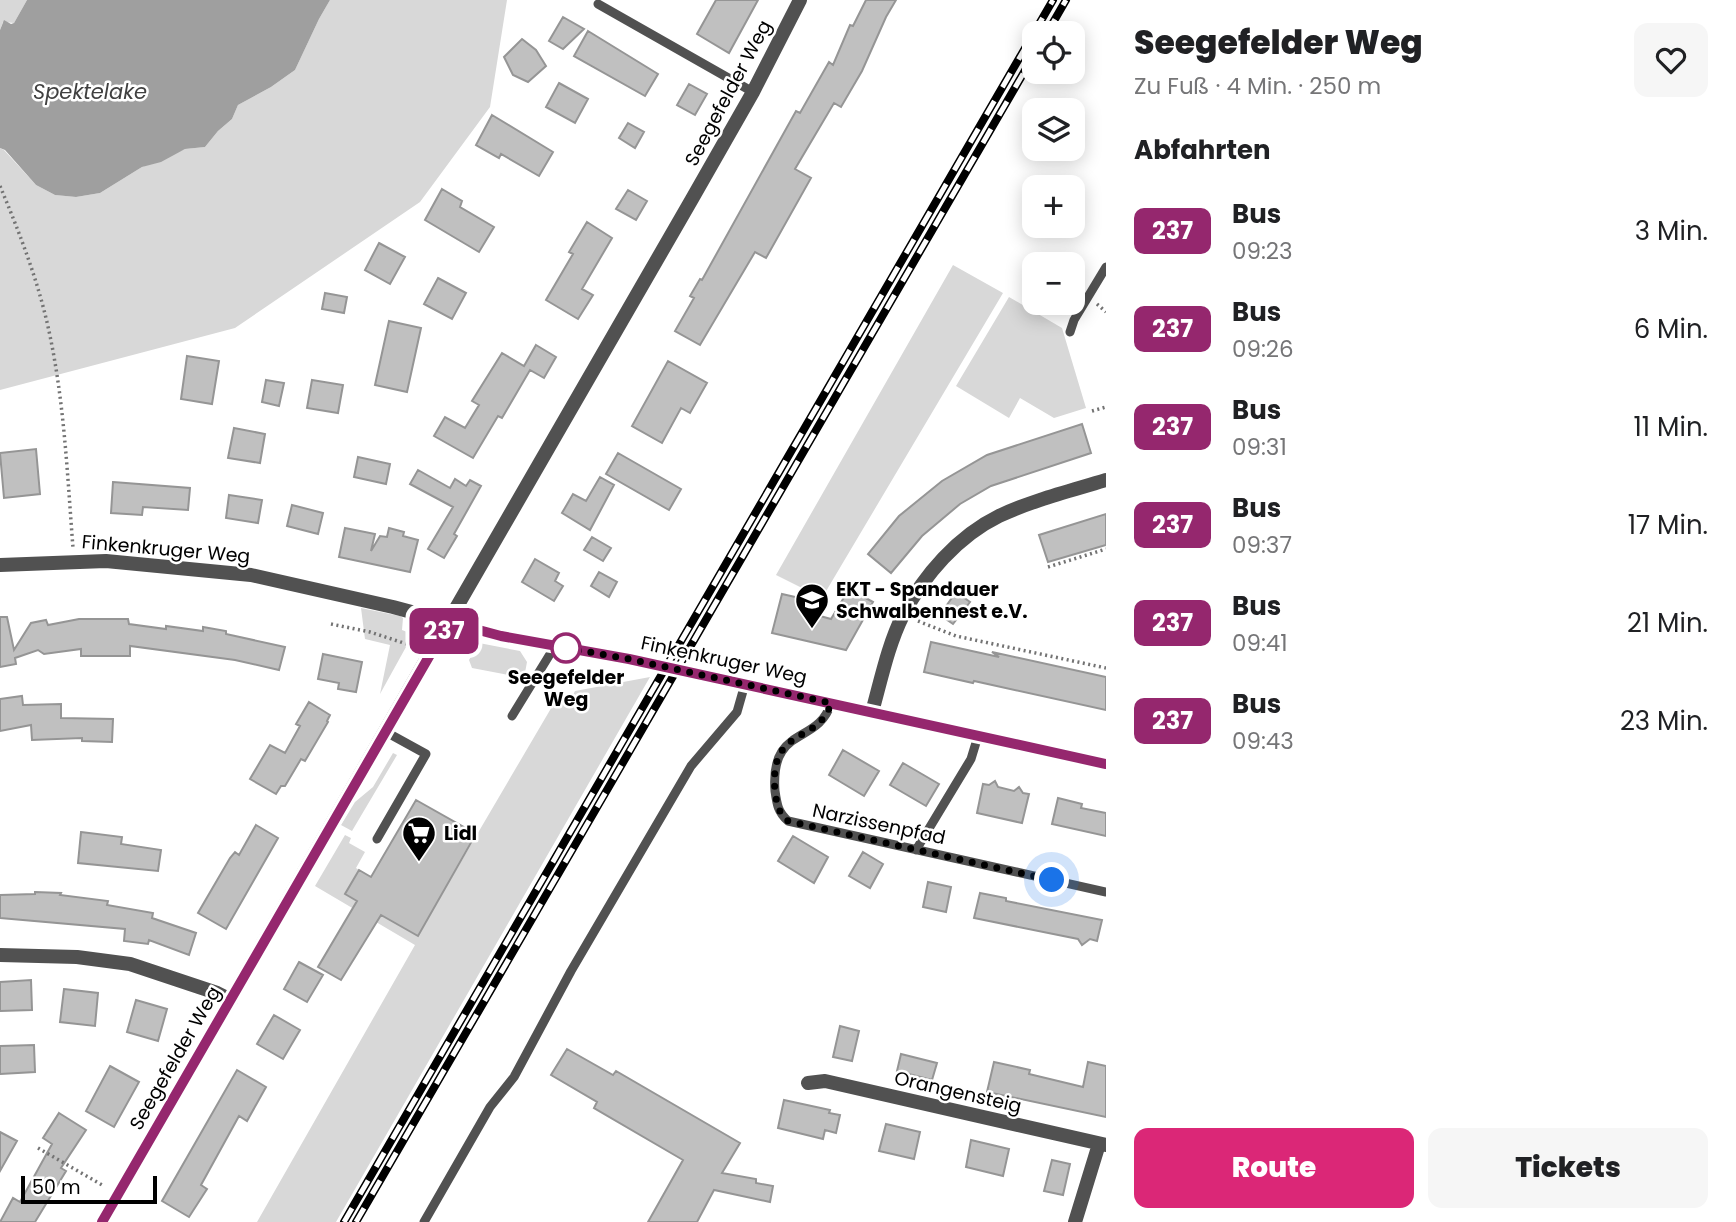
<!DOCTYPE html>
<html lang="de">
<meta charset="utf-8">
<style>
:root{--surface:#fff;--page:#f6f6f6;--text:#202124;--muted:#757577;--accent:#db2777}
body{margin:0;font-family:Poppins,sans-serif;background:var(--page);color:var(--text);height:100vh;display:flex;flex-direction:column;font-size:26px;white-space:nowrap}
*{box-sizing:border-box;margin:0}
p{font-size:23px;color:var(--muted)}
.icon{flex:none;width:38px;height:38px;fill:none;stroke:currentColor;stroke-width:2;stroke-linecap:round;stroke-linejoin:round}
.map{position:relative;flex:1;overflow:hidden}
.sheet{display:flex;flex-direction:column;background:var(--surface);width:630px}
.sheet>*{flex:none}
.badge{padding:0 14px;border-radius:10px;font-size:24px;line-height:46px}
.buttons{position:absolute;left:1022px;top:21px;display:grid;gap:14px}
.buttons a{display:grid;place-items:center;width:63px;height:63px;border-radius:14px;background:var(--surface);box-shadow:0 4px 18px #0003;font-size:35px}
.scale{position:absolute;left:21px;bottom:18px;width:136px;box-sizing:border-box;padding-left:7px;border:4px solid #000;border-top:0;font-size:19px;line-height:24px;white-space:nowrap;color:#000;-webkit-text-stroke:5px #fff;paint-order:stroke}
.you{position:absolute;width:35px;height:35px;margin:-18px;border:5px solid #fff;border-radius:50%;background:#1a73e8;box-shadow:0 0 0 10px #1a73e833}
.map>.badge{position:absolute;translate:-50% -50%;box-shadow:0 0 0 4px #fff}
h2{padding:0 28px;font-size:26px;line-height:63px}
.round{display:grid;place-items:center;flex:none;width:74px;height:74px;border-radius:14px;background:var(--page)}
.headline{display:flex;align-items:center;justify-content:space-between;height:119px;padding:0 28px}
h1{font-size:33px;font-weight:800;line-height:52px}
.action{display:flex;gap:14px;margin-top:auto;padding:14px 28px}
.action a{flex:1;height:80px;border-radius:14px;background:var(--accent);color:#fff;font-size:28px;font-weight:800;line-height:80px;text-align:center}
.action a+a{background:var(--page);color:var(--text)}
ul{padding:0;list-style:none}
li{display:flex;align-items:center;gap:21px;height:98px;padding:0 28px}
li div{flex:1}
li b{display:block;font-size:26px}
li em{font-style:normal}
li .badge{min-width:77px;font-weight:700;text-align:center}
main{display:flex;flex:1;min-height:0}
.map>svg:first-child{display:block}
</style>
<main>
<div class="map">
<svg width="1106" height="1222" viewBox="0 0 1106 1222">
<rect width="100%" height="100%" fill="#fff"/>
<!-- green -->
<path fill="#d8d8d8" d="M 0,0 L 27,0 L 14,23 L 3,22 L 0,30 Z
M 330,0 L 507,0 L 490,107 L 420,202 L 235,328 L 0,390 L 0,148 L 4,150 L 36,185 L 55,195 L 76,197 L 100,193 L 142,167 L 185,149 L 205,147 L 218,131 L 232,119 L 238,105 L 271,87 L 295,70 L 319,19 Z
M 953,265 L 1003,293 L 822,598 L 776,575 Z
M 1009,297 L 1062,328 L 1086,408 L 1054,418 L 1020,398 L 1009,418 L 956,386 Z
M 361,608 L 400,616 L 403,618 L 402,630 L 407,632 L 406,647 L 380,694 L 390,645 L 365,639 Z
M 479,643 L 520,651 L 527,662 L 524,678 L 472,668 L 469,660 Z
M 650,677 L 336,1222 L 257,1222 L 415,945 L 315,886 L 345,835 L 351,838 L 349,843 L 365,852 L 356,868 L 359,870 L 346,895 L 418,935 L 560,693 L 571,699 L 575,691 Z
M 393,753 L 397,755 L 352,831 L 341,825 L 355,802 L 373,787 Z"/>
<!-- water -->
<path fill="#9f9f9f" d="M 27,0 L 330,0 L 319,19 L 295,70 L 271,87 L 238,105 L 232,119 L 218,131 L 205,147 L 185,149 L 161,162 L 142,167 L 100,193 L 76,197 L 55,195 L 36,185 L 5,150 L 0,148 L 0,30 L 4,20 L 11,24 L 14,23 Z"/>
<!-- building -->
<path fill="#c0c0c0" stroke="#959595" stroke-width="2" d="M 716,0 L 758,0 L 729,53 L 697,34 Z
M 866,0 L 896,0 L 886,17 L 862,71 L 841,107 L 834,103 L 795,169 L 811,178 L 766,258 L 755,252 L 700,345 L 675,331 L 694,298 L 690,296 L 700,279 L 702,280 L 796,111 L 800,113 L 829,62 L 833,65 L 850,25 L 853,26 Z
M 563,17 L 584,29 L 563,49 L 549,41 Z
M 588,31 L 658,74 L 645,96 L 574,56 Z
M 522,39 L 536,50 L 546,66 L 528,82 L 513,75 L 504,57 Z
M 559,83 L 588,99 L 575,123 L 546,107 Z
M 689,84 L 707,94 L 695,115 L 677,105 Z
M 492,115 L 553,152 L 539,176 L 501,154 L 499,158 L 476,145 Z
M 628,123 L 644,132 L 635,148 L 619,138 Z
M 442,189 L 462,201 L 460,207 L 494,227 L 479,252 L 425,220 Z
M 628,190 L 647,201 L 636,220 L 616,209 Z
M 587,222 L 612,238 L 582,289 L 593,295 L 578,319 L 546,300 L 573,254 L 569,252 Z
M 379,243 L 405,257 L 390,284 L 365,270 Z
M 438,278 L 466,293 L 452,319 L 424,304 Z
M 325,293 L 347,297 L 344,313 L 322,309 Z
M 389,321 L 421,328 L 407,392 L 375,385 Z
M 536,345 L 556,357 L 544,378 L 530,370 L 502,418 L 498,416 L 473,458 L 434,436 L 445,417 L 465,428 L 479,405 L 472,401 L 502,353 L 524,366 Z
M 187,356 L 219,361 L 212,404 L 181,399 Z
M 668,361 L 707,383 L 690,413 L 681,408 L 662,443 L 632,426 Z
M 266,380 L 284,383 L 279,406 L 262,402 Z
M 312,380 L 343,385 L 338,413 L 307,408 Z
M 1082,424 L 1091,453 L 991,486 L 960,504 L 922,536 L 891,573 L 868,554 L 899,516 L 942,481 L 987,455 Z
M 234,428 L 265,434 L 260,463 L 228,458 Z
M 36,449 L 40,494 L 4,498 L 0,453 Z
M 618,453 L 681,489 L 669,510 L 606,474 Z
M 358,457 L 390,464 L 386,484 L 354,477 Z
M 418,470 L 450,488 L 455,479 L 466,486 L 470,480 L 481,486 L 454,534 L 457,536 L 444,558 L 428,549 L 453,507 L 410,484 Z
M 600,477 L 614,485 L 590,530 L 562,513 L 573,494 L 586,501 Z
M 113,482 L 190,488 L 188,510 L 143,507 L 142,515 L 111,513 Z
M 229,495 L 262,500 L 258,523 L 226,518 Z
M 292,505 L 323,513 L 318,534 L 287,526 Z
M 1106,514 L 1106,545 L 1048,562 L 1039,535 Z
M 345,528 L 375,534 L 371,551 L 380,536 L 387,537 L 389,528 L 404,532 L 403,536 L 418,540 L 410,572 L 339,557 Z
M 592,537 L 611,548 L 603,561 L 584,550 Z
M 535,559 L 559,573 L 555,581 L 563,586 L 554,601 L 522,582 Z
M 599,572 L 617,582 L 609,597 L 591,586 Z
M 849,589 L 873,602 L 846,650 L 772,633 L 782,594 L 804,599 L 802,611 L 831,619 Z
M 956,592 L 970,602 L 953,624 L 940,615 Z
M 0,617 L 7,617 L 14,650 L 31,623 L 46,620 L 48,625 L 79,619 L 128,619 L 129,624 L 166,629 L 166,626 L 203,631 L 203,627 L 226,631 L 226,634 L 285,647 L 279,670 L 235,660 L 130,646 L 130,656 L 81,656 L 81,649 L 44,654 L 38,650 L 15,658 L 16,664 L 0,667 Z
M 931,642 L 999,657 L 992,652 L 1106,677 L 1106,710 L 974,681 L 973,683 L 924,672 Z
M 323,654 L 362,662 L 356,692 L 338,689 L 339,683 L 318,679 Z
M 22,696 L 23,705 L 61,704 L 61,718 L 113,719 L 112,742 L 82,741 L 82,738 L 32,740 L 31,725 L 0,731 L 0,699 Z
M 309,702 L 330,715 L 327,721 L 328,722 L 305,761 L 301,759 L 285,786 L 281,786 L 276,794 L 250,779 L 270,745 L 285,753 L 300,726 L 296,724 Z
M 843,750 L 879,771 L 864,796 L 829,775 Z
M 903,763 L 939,784 L 926,806 L 890,785 Z
M 995,781 L 998,787 L 1014,791 L 1019,787 L 1023,793 L 1029,794 L 1022,823 L 977,813 L 983,784 L 989,785 Z
M 1058,798 L 1082,804 L 1081,808 L 1106,813 L 1106,836 L 1052,824 Z
M 416,800 L 476,834 L 418,936 L 381,915 L 341,980 L 318,967 L 357,901 L 345,894 L 359,870 L 371,877 Z
M 256,825 L 278,838 L 226,929 L 198,913 L 230,858 L 235,852 L 239,855 Z
M 81,832 L 122,837 L 121,844 L 161,850 L 158,871 L 78,863 Z
M 793,836 L 828,857 L 814,883 L 778,861 Z
M 863,852 L 883,864 L 870,888 L 849,876 Z
M 928,882 L 951,887 L 946,912 L 923,907 Z
M 35,892 L 61,893 L 60,895 L 108,901 L 107,905 L 153,913 L 152,918 L 196,933 L 189,955 L 149,940 L 148,944 L 124,941 L 125,929 L 0,918 L 0,895 L 35,894 Z
M 980,893 L 1006,898 L 1006,901 L 1102,920 L 1097,941 L 1090,939 L 1082,945 L 1078,939 L 974,918 Z
M 299,962 L 323,975 L 307,1002 L 284,989 Z
M 31,980 L 32,1010 L 0,1011 L 0,982 Z
M 64,989 L 98,993 L 95,1026 L 60,1022 Z
M 136,1000 L 167,1009 L 158,1041 L 127,1032 Z
M 274,1015 L 300,1030 L 283,1059 L 257,1044 Z
M 840,1026 L 859,1031 L 852,1061 L 833,1057 Z
M 34,1045 L 35,1072 L 0,1074 L 0,1046 Z
M 567,1049 L 613,1075 L 616,1071 L 740,1143 L 722,1173 L 756,1179 L 756,1183 L 773,1186 L 770,1202 L 714,1190 L 697,1222 L 648,1222 L 683,1160 L 594,1108 L 597,1102 L 551,1075 Z
M 901,1054 L 937,1063 L 932,1080 L 897,1071 Z
M 994,1062 L 1030,1070 L 1029,1074 L 1083,1087 L 1088,1062 L 1106,1066 L 1106,1117 L 987,1092 Z
M 110,1066 L 139,1082 L 114,1127 L 86,1111 Z
M 237,1070 L 266,1087 L 247,1121 L 239,1116 L 201,1185 L 207,1189 L 189,1217 L 162,1201 Z
M 784,1100 L 830,1110 L 829,1113 L 840,1115 L 836,1133 L 825,1130 L 823,1139 L 778,1128 Z
M 59,1113 L 86,1130 L 61,1168 L 66,1171 L 35,1222 L 0,1222 L 13,1198 L 20,1202 L 52,1144 L 43,1138 Z
M 886,1124 L 920,1132 L 914,1159 L 879,1151 Z
M 0,1132 L 17,1141 L 0,1171 Z
M 971,1140 L 1009,1149 L 1003,1176 L 966,1167 Z
M 1052,1160 L 1070,1164 L 1063,1195 L 1044,1191 Z"/>
<g fill="none" stroke-linecap="round" stroke-linejoin="round">
<!-- path -->
<path stroke="#737373" stroke-width="3.5" stroke-dasharray="2 3.5" stroke-linecap="butt" d="M 0,186 C 18,229 35,273 46,318 C 64,393 67,471 73,548
M 1097,304 L 1106,312
M 1092,411 L 1106,407
M 1048,567 L 1106,549
M 918,621 L 956,636 L 1106,668
M 331,624 L 370,632 L 410,645
M 38,1148 L 104,1186"/>
<!-- service -->
<path stroke="#515151" stroke-width="9" d="M 598,4 L 753,92
M 1070,332 L 1074,320 L 1106,267
M 831,703 C 818,746 770,724 775,791 C 777,805 778,812 788,821 L 1106,892
M 512,716 L 555,646
M 377,839 L 426,754 L 386,732
M 916,850 L 971,759 L 978,736
M 424,1222 L 490,1107 L 514,1077 L 571,971 L 691,766 L 737,712 L 745,684"/>
<!-- minor -->
<path stroke="#515151" stroke-width="14" d="M 0,565 L 106,561 L 251,575 L 393,607 L 501,636 L 629,659 L 1106,764
M 872,712 C 881,680 888,645 903,615 C 924,575 958,536 999,516 C 1033,500 1070,491 1106,480
M 0,955 L 77,957 L 130,964 L 217,993 L 231,1000
M 808,1083 L 825,1081 L 1106,1145
M 1075,1222 L 1099,1144"/>
<!-- tertiary -->
<path stroke="#515151" stroke-width="14" d="M 102,1222 L 692,199 L 753,92 L 800,0"/>
<!-- rail casing -->
<g stroke="#000" stroke-width="8">
<path id="rail" d="M 1047,33 L 1066,0
M 344,1222 L 1053,0
M 356,1222 L 1034,55"/>
</g>
<!-- rail -->
<use href="#rail" stroke="#fff" stroke-width="5" stroke-dasharray="16" stroke-linecap="butt"/>
</g>
<g fill="none" stroke-linecap="round" stroke-linejoin="round">
<!-- line casing -->
<g stroke="#fff" stroke-width="16">
<path id="line" d="M 102,1222 L 449,622 L 501,636 L 629,659 L 1106,764"/>
</g>
<!-- line -->
<use href="#line" stroke="#95276e" stroke-width="10"/>
<!-- walk -->
<path stroke="#000" stroke-width="7" stroke-dasharray="0 12.6" d="M 566,648 L 629,659 L 831,703 C 818,746 769,724 775,791 C 777,805 778,812 788,821 L 1052,880"/>
</g>
<!-- icons -->
<defs>
<g id="school-pin" transform="scale(1.75)"><path d="M0 17L-7.5 6A9.5 9.5 0 1 1 7.5 6Z" fill="#000" stroke="#fff"/><path d="M0-5L7-2L0 1L-7-2ZM-4 1L0 2.5L4 1V4Q0 6-4 4Z" fill="#fff"/></g>
<g id="supermarket-pin" transform="scale(1.75)"><path d="M0 17L-7.5 6A9.5 9.5 0 1 1 7.5 6Z" fill="#000" stroke="#fff"/><path d="M-6-5.5h2.5l.6 2H6L4.5 2H-2.5L-4.4-4H-6ZM-1.5 3.2a1.3 1.3 0 1 0 .1 0ZM3 3.2a1.3 1.3 0 1 0 .1 0Z" fill="#fff"/></g>
</defs>
<g fill-rule="evenodd">
<use href="#school-pin" x="812" y="600"/>
<use href="#supermarket-pin" x="419" y="833"/>
</g>
<!-- markers -->
<circle fill="#fff" stroke="#95276e" stroke-width="3.5" cx="566" cy="648" r="14"/>
<g text-anchor="middle" dominant-baseline="central" stroke-width="5" stroke-linejoin="round" paint-order="stroke">
<!-- street labels -->
<g font-size="19" fill="#000" stroke="#fff">
<text transform="translate(728 93) rotate(-62)">Seegefelder Weg</text>
<text transform="translate(166 549) rotate(5)">Finkenkruger Weg</text>
<text transform="translate(724 660) rotate(12)">Finkenkruger Weg</text>
<text transform="translate(879 824) rotate(12)">Narzissenpfad</text>
<text transform="translate(175 1058) rotate(-60)">Seegefelder Weg</text>
<text transform="translate(958 1092) rotate(13)">Orangensteig</text>
</g>
<!-- poi labels -->
<g font-size="19" font-weight="bold" fill="#000" stroke="#fff" text-anchor="start">
<text x="836" y="589">EKT - Spandauer<tspan x="836" dy="22">Schwalbennest e.V.</tspan></text>
<text x="444" y="833">Lidl</text>
</g>
<!-- stop labels -->
<g font-size="19" font-weight="bold" fill="#000" stroke="#fff">
<text x="566" y="677">Seegefelder<tspan x="566" dy="22">Weg</tspan></text>
</g>
<!-- water labels -->
<g font-size="21" font-style="italic" fill="#404040" stroke="#fff">
<text x="90" y="91">Spektelake</text>
</g>
</g>
</svg>
<div class="buttons">
<a><svg class="icon" aria-label="locate" viewBox="0 0 24 24"><circle cx="12" cy="12" r="6"/><path d="M12 2v4M12 18v4M2 12h4M18 12h4"/></svg></a>
<a><svg class="icon" aria-label="layers" viewBox="0 0 24 24"><path d="M12 4l9 5-9 5-9-5zM3 14l9 5 9-5"/></svg></a>
<a>+</a>
<a>−</a>
</div>
<div class="scale">50 m</div>
<div class="you" style="left:1052px;top:880px"></div>
<b class="badge" style="left:444px;top:631px;background:#95276e;color:#fff">237</b>
</div>
<section class="sheet">
<div class="headline"><div><h1>Seegefelder Weg</h1><p>Zu Fuß · 4 Min. · 250 m</p></div><a class="round"><svg class="icon" aria-label="heart" viewBox="0 0 24 24"><path d="M12 20l-8-8c-3-5 5-10 8-4 3-6 11-1 8 4z"/></svg></a></div>
<h2>Abfahrten</h2>
<ul>
<li><span class="badge" style="background:#95276e;color:#fff">237</span><div><b>Bus</b><p>09:23</p></div><em>3 Min.</em></li>
<li><span class="badge" style="background:#95276e;color:#fff">237</span><div><b>Bus</b><p>09:26</p></div><em>6 Min.</em></li>
<li><span class="badge" style="background:#95276e;color:#fff">237</span><div><b>Bus</b><p>09:31</p></div><em>11 Min.</em></li>
<li><span class="badge" style="background:#95276e;color:#fff">237</span><div><b>Bus</b><p>09:37</p></div><em>17 Min.</em></li>
<li><span class="badge" style="background:#95276e;color:#fff">237</span><div><b>Bus</b><p>09:41</p></div><em>21 Min.</em></li>
<li><span class="badge" style="background:#95276e;color:#fff">237</span><div><b>Bus</b><p>09:43</p></div><em>23 Min.</em></li>
</ul>
<div class="action"><a>Route</a><a>Tickets</a></div>
</section>
</main>
